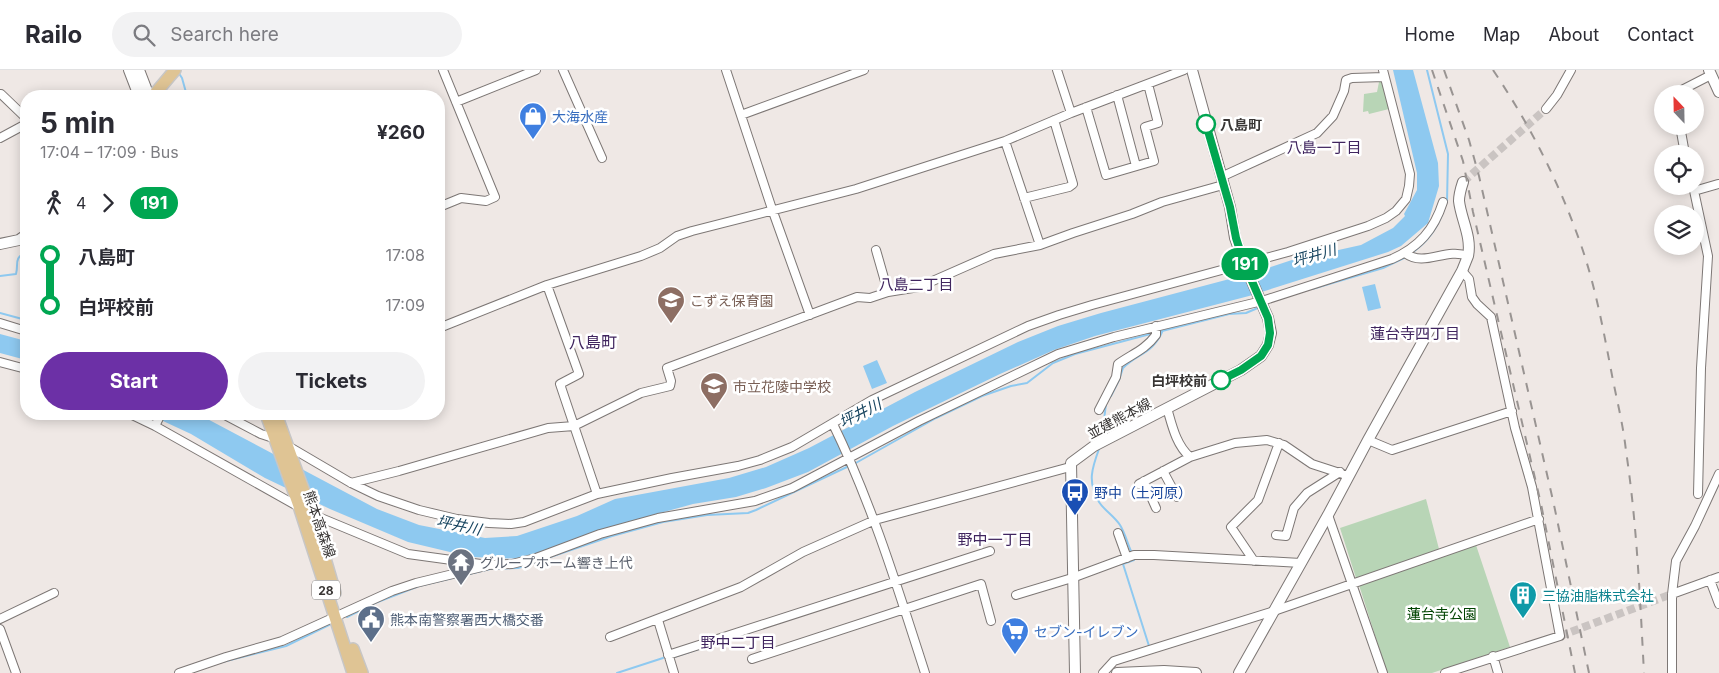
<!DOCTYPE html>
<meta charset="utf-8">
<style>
:root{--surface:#fff;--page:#f2f2f3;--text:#2b2b33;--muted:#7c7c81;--line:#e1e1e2;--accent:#6c30a6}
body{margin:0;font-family:Inter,"Noto Sans JP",sans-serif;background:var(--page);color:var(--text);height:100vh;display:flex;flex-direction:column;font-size:19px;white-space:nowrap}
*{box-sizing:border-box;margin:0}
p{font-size:16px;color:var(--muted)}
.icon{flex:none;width:28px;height:28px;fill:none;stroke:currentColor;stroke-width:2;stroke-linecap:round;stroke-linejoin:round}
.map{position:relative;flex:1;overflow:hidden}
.panel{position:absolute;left:20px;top:20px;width:425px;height:330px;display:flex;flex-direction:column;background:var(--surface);border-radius:20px;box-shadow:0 2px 12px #0003}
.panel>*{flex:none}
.badge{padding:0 10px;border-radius:16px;font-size:18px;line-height:32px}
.needle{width:32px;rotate:338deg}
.tools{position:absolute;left:1654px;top:15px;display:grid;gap:10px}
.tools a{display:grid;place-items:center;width:50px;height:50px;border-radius:50%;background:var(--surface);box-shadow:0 2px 12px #0003;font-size:25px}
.map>.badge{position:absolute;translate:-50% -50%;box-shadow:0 0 0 2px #fff}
.legs{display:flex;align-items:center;gap:8px;height:55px;padding:0 20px;font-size:16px}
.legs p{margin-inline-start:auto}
.overview{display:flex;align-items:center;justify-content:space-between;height:85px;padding:0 20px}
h1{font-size:28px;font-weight:700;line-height:38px}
.action{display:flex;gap:10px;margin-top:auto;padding:10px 20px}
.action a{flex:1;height:58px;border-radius:30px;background:var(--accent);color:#fff;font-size:20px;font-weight:700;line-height:58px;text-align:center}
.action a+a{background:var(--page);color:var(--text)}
ul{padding:0 20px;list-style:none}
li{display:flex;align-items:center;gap:18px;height:50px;font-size:19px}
li i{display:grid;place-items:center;width:8px;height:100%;margin:0 6px;background:currentColor}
li i::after{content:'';width:12px;height:12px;margin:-6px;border:4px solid;border-radius:50%;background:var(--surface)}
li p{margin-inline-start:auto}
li:first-child i{background:linear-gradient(#0000 50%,currentColor 0)}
li:last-child i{background:linear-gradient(currentColor 50%,#0000 0)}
header{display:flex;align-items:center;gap:30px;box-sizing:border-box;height:70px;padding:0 25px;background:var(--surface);border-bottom:1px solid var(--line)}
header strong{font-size:24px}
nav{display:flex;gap:28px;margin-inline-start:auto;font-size:18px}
.search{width:350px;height:45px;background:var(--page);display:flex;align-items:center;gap:12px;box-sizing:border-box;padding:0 18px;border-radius:28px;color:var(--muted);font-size:19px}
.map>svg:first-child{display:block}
</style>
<header>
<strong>Railo</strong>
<div class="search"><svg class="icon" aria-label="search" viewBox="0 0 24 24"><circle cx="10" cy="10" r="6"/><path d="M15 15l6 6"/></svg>Search here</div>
<nav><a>Home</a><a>Map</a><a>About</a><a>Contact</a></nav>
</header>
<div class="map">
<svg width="1719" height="603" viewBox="0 0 1719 603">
<rect width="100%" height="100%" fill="#efe8e5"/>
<!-- green -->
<path fill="#b8d5b6" d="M 1383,11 L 1389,39 L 1369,44 L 1368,41 L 1363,42 L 1364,24 L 1377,22 L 1379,12 Z
M 1426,429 L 1439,479 L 1356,508 L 1340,458 Z
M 1476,475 L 1510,577 L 1432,603 L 1387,603 L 1359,515 Z"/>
<!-- water -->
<path fill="#8ec9f0" d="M 1393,0 L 1413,0 L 1438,93 L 1439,116 L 1428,153 L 1401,176 L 1388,182 L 1249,226 L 1095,266 L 1054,280 L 1000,304 L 893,356 L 808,402 L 766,418 L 736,427 L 693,434 L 642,448 L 567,472 L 526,489 L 471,487 L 408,472 L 330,439 L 265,408 L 191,364 L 148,344 L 198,344 L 377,439 L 419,455 L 485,468 L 517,466 L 577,446 L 615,429 L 729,408 L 766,397 L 809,378 L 915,322 L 1018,272 L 1058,256 L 1101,243 L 1256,202 L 1313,183 L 1334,181 L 1361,175 L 1393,158 L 1405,146 L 1404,144 L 1417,120 L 1417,103 Z
M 1375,214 L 1381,238 L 1368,241 L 1362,217 Z
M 0,264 L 26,271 L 26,290 L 0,283 Z
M 877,290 L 887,313 L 872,319 L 863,296 Z"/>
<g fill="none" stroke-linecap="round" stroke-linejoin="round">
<!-- stream -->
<path stroke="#8ec9f0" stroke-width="2" d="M 1427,0 L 1448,84 L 1447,132
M 178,2 L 182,8 L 187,26
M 1410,184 C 1427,173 1438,158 1444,139
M 0,206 L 16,204 C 19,193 13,189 26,182
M 1312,219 L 1383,198 L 1406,187
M 0,243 L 26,250
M 1158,262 L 1229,244 L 1246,243 L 1260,237
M 1111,326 L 1119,310 L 1123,298 C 1139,282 1152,285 1163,260
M 1102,366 L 1106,334
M 1099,379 C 1092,398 1087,412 1099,432 C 1104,440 1114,446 1120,455 C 1125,463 1127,472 1131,481
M 854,394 L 936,348 L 982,326 L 1011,316 L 1027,313 L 1053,293 L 1075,284 L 1154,263
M 1134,490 L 1123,494 L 1149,576
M 347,547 L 375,533 L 419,516 L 490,499 L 518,498 L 612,466 L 663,452 L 707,445 L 748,443 L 756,440 L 849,396
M 674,587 L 812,542
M 218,593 L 286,576 L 333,553
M 617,603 L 663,588"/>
<!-- street-tunnel -->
<path stroke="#cac4c2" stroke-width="8" stroke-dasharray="8 4" stroke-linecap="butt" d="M 1463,112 L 1546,39
M 1560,566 L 1672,524"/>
<!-- street casing -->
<g stroke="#7d7775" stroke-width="10">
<path id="street" d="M 563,0 L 602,88
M 726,0 L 772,139 L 810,245
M 1057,0 L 1071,43
M 0,24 L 1,24 L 26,48
M 1674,24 L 1711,5
M 1117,25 L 1136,96
M 456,32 L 536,0
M 1086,37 L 1106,105 L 1154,91 L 1145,57 L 1158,53 L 1148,14
M 1546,39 L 1557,25 L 1571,0
M 741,45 L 864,0
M 1680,56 L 1685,84
M 0,68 L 26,54
M 1005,71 L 1040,175
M 1221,107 L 1317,63 L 1333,46 L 1344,21 L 1346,10 L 1352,8 L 1384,7
M 1693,116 L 1708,186 L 1701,298 L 1698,424
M 1694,121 L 1718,114
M 1024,128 L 1069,117 L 1073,114 L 1054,50
M 439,137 L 461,128 L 486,131 L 495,127 L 443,0
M 876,180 L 888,222
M 1405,183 C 1425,198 1445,177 1468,186
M 547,215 L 579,304 L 560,314 L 597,424
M 0,253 L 26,261
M 439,258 L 547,215 L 641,186 L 660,178 L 677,166 L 692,161 L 856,119 L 1005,71 L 1071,43 L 1184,0
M 0,292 L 26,299
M 1167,338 C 1172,355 1176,375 1190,387 L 1235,373 L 1267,370 L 1284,375 L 1312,394 L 1349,406
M 1099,340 L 1116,307 L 1118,294 C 1132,284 1145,280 1156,265 L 1156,256
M 130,344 L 155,356 L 299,437
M 223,344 L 261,364 L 276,369
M 833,354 C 872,434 898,519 925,603
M 155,356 L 161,344
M 1368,370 L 1392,380 L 1512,341
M 288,376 L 351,413 L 378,426 L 419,440 L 457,449 L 489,453 L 511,454 L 524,452 L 597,424 L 672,408 L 738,396 L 760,390 L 792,377 L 872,330 L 1028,256 L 1059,245 L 1092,235 L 1288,182 L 1368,156 L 1386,148 L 1396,141 L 1406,129 L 1409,116 L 1410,104 L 1383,0
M 1163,401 L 1177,427
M 1144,411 L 1156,438
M 351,413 L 399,401 L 548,358 L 574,356 L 641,323 L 670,316 L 671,311 L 667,298 L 857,227 L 870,228 L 888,222 L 919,217 L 994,184 L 1040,175 L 1073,163 L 1132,144 L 1162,132 L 1223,115
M 1139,414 L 1190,387
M 309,443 L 408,484 L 488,495 L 512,494 L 536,488 L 600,464 L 658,448 L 755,431 L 792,418 L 919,351 L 1058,284 L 1114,267 L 1262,231 L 1392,189 C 1419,177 1434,160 1443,132
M 1328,445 L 1383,603
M 1118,463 L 1127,488
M 1276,465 L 1286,466 L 1294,438 L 1307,423 L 1340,402
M 1254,491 L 1231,457 L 1258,430 L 1279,373
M 1710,510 L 1719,534
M 1672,524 L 1719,507
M 1016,525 L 1072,508 L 1134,485 L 1154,485 L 1301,493
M 0,549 L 54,523
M 658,550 L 674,603
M 0,559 L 16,603
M 610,567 L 741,517 L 803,482 L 875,450 L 1070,397
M 668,585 L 990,481
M 1493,586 L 1498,603
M 752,589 L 981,514 L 991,551
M 179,603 L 226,587 L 282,571 L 392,521 L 416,513 L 486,496
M 1103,603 L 1114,591 L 1274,541 L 1539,449
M 1445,603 L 1560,566 L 1532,417 L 1515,358 L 1491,247 L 1477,234 L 1472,227 L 1469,209 L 1462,201
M 1672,603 L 1672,524 L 1676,491 L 1695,456 L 1719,404"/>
</g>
<!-- secondary casing -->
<g stroke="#7d7775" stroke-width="12">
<path id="secondary" d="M 129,0 L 139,26
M 139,0 L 149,26
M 1709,0 L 1719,22
M 0,174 L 19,170 L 26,165
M 1075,603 L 1071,393 L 1094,376 L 1241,300 L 1261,286 L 1268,275 L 1271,263 L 1268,248 L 1244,193 L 1235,168 L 1230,137 L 1192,0
M 1117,603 L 1164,601 L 1196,603
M 1239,603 L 1328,445 L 1368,370 L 1462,201 C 1464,196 1466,191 1468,186 C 1472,167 1461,149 1459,131 C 1459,124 1461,118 1463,112"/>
</g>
<!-- primary casing -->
<g stroke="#c7c6c6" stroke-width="14">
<path id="primary" d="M 153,26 L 175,0
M 266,344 L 299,436 L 353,603
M 276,344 L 312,444 L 335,523
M 353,579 L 362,603"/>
</g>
<!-- street -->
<use href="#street" stroke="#fff" stroke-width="8"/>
<!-- secondary -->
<use href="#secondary" stroke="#fff" stroke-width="10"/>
<!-- primary -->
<use href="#primary" stroke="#dfc494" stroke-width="11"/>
<!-- rail -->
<path stroke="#999492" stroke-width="2" stroke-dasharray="9 9" stroke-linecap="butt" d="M 1432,0 L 1463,91 L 1473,142 L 1541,434 L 1575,603
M 1444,0 L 1469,70 L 1479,106 L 1554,435 L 1589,603
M 1493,0 C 1530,55 1559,112 1581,175 C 1595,215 1603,258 1611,300 C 1616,327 1623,353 1626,381 C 1637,454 1640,529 1644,603"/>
</g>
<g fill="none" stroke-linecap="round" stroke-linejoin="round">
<!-- line-1 casing -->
<g stroke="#fff" stroke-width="11">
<path id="line-1" d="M 1206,54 L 1230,137 L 1236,168 L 1244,193 L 1268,248 L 1270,263 L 1268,275 L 1261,286 L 1241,300 L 1221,310"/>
</g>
<!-- line-1 -->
<use href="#line-1" stroke="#00a651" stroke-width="8"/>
</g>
<!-- icons -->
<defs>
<g id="shop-pin" transform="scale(1.4375)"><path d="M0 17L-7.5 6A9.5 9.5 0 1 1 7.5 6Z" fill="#3f7fe0" stroke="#fff"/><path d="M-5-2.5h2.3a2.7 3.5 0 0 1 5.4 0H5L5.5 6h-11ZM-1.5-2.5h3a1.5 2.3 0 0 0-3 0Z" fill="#fff"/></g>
<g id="school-pin" transform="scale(1.4375)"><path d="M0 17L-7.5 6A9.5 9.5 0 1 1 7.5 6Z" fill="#8d6e63" stroke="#fff"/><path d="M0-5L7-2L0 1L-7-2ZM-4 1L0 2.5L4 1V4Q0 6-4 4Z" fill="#fff"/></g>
<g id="bus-pin" transform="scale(1.4375)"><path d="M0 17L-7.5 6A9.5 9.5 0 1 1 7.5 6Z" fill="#1a4fb4" stroke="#fff"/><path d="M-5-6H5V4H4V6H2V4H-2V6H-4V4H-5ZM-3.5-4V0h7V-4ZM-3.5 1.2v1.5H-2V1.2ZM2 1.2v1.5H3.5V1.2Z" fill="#fff"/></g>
<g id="temple-pin" transform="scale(1.4375)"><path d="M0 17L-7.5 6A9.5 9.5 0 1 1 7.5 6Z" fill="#6b7280" stroke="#fff"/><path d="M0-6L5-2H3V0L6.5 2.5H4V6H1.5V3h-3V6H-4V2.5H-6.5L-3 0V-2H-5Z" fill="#fff"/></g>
<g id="building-pin" transform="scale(1.4375)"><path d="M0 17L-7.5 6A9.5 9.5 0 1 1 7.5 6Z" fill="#0f9aa8" stroke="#fff"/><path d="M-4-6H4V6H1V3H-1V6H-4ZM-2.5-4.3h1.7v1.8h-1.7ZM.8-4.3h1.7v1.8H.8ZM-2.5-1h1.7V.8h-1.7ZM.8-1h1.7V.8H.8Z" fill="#fff"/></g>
<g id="civic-pin" transform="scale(1.4375)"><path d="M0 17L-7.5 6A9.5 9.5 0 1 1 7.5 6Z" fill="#5c6f8a" stroke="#fff"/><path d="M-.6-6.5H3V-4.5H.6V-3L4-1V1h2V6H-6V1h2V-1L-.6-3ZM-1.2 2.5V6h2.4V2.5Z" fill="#fff"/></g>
<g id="supermarket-pin" transform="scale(1.4375)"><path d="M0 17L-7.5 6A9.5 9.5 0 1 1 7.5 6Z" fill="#3f7fe0" stroke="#fff"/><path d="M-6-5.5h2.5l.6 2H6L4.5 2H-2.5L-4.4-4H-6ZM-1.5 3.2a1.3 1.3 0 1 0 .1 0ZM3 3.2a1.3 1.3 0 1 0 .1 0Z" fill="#fff"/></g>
</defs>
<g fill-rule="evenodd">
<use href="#shop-pin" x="533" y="46"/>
<use href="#school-pin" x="671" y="230"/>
<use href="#school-pin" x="714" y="316"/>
<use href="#bus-pin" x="1075" y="422"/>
<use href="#temple-pin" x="461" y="492"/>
<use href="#building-pin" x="1523" y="525"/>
<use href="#civic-pin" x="371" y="549"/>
<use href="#supermarket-pin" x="1015" y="561"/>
</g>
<!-- markers -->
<g fill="#fff" stroke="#00a651" stroke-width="2.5">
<circle cx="1206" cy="54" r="9"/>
<circle cx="1221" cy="310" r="9"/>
</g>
<g text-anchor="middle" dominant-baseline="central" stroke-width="5" stroke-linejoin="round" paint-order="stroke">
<!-- shield labels -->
<rect fill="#fff" stroke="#747271" stroke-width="1" x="312" y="510.5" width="28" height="19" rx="4"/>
<g font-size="12" font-weight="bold" fill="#383534">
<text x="326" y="520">28</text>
</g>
<!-- shop labels -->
<g font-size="14" fill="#366cbe" stroke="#fff" text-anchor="start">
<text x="552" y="46">大海水産</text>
<text x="1034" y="561">セブン-イレブン</text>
</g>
<!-- stop labels -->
<g font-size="14" font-weight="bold" fill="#383534" stroke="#fff" text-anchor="start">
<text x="1220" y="54">八島町</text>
<text x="1207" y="310" text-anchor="end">白坪校前</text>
</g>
<!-- education labels -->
<g font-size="14" fill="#785e54" stroke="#fff" text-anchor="start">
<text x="690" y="230">こずえ保育園</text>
<text x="733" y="316">市立花陵中学校</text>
</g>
<!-- street labels -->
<g font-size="14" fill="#383534" stroke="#fff">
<text transform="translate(1119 348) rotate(-28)">並建熊本線</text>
<text transform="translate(320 454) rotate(71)">熊本高森線</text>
</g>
<!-- transit labels -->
<g font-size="14" fill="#164399" stroke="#fff" text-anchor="start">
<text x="1094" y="422">野中（土河原）</text>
</g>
<!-- worship labels -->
<g font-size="14" fill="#5b616d" stroke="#fff" text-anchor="start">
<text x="480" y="492">グループホーム響き上代</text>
</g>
<!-- culture labels -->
<g font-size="14" fill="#0d838f" stroke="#fff" text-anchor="start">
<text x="1542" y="525">三協油脂株式会社</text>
</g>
<!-- park labels -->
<g font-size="14" fill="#004301" stroke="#fff">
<text x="1442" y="543">蓮台寺公園</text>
</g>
<!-- service labels -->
<g font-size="14" fill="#4e5e75" stroke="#fff" text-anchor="start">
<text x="390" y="549">熊本南警察署西大橋交番</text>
</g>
<!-- neighbourhood labels -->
<g font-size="15" fill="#40255f" stroke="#fff">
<text x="1324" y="77">八島一丁目</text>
<text x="916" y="214">八島二丁目</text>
<text x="1415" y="263">蓮台寺四丁目</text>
<text x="995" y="469">野中一丁目</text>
<text x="738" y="572">野中二丁目</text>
</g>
<!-- water labels -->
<g font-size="15" font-style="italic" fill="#15435e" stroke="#fff">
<text transform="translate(1314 185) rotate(-16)">坪井川</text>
<text transform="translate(860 343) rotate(-27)">坪井川</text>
<text transform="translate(459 455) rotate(12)">坪井川</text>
</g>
<!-- quarter labels -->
<g font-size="16" fill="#40255f" stroke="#fff">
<text x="593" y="272">八島町</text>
</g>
</g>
</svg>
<div class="tools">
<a><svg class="needle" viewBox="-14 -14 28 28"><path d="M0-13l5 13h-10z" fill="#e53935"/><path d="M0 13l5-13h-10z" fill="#7c7c81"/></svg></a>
<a><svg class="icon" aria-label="locate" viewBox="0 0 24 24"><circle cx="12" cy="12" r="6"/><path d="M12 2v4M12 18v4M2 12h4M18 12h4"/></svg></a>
<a><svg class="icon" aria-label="layers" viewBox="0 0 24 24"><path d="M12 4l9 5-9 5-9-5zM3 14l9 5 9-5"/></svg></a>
</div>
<b class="badge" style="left:1245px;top:194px;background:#00a651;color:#fff">191</b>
<section class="panel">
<div class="overview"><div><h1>5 min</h1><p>17:04 – 17:09 · Bus</p></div><b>¥260</b></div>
<div class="legs"><svg class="icon" aria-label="walk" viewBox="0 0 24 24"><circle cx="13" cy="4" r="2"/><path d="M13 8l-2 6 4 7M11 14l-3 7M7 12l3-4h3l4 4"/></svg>4<svg class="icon" aria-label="forward" viewBox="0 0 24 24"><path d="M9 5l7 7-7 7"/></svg><b class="badge" style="background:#00a651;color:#fff">191</b></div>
<ul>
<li><i style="color:#00a651"></i><b>八島町</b><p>17:08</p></li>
<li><i style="color:#00a651"></i><b>白坪校前</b><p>17:09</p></li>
</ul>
<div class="action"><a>Start</a><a>Tickets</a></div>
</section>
</div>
